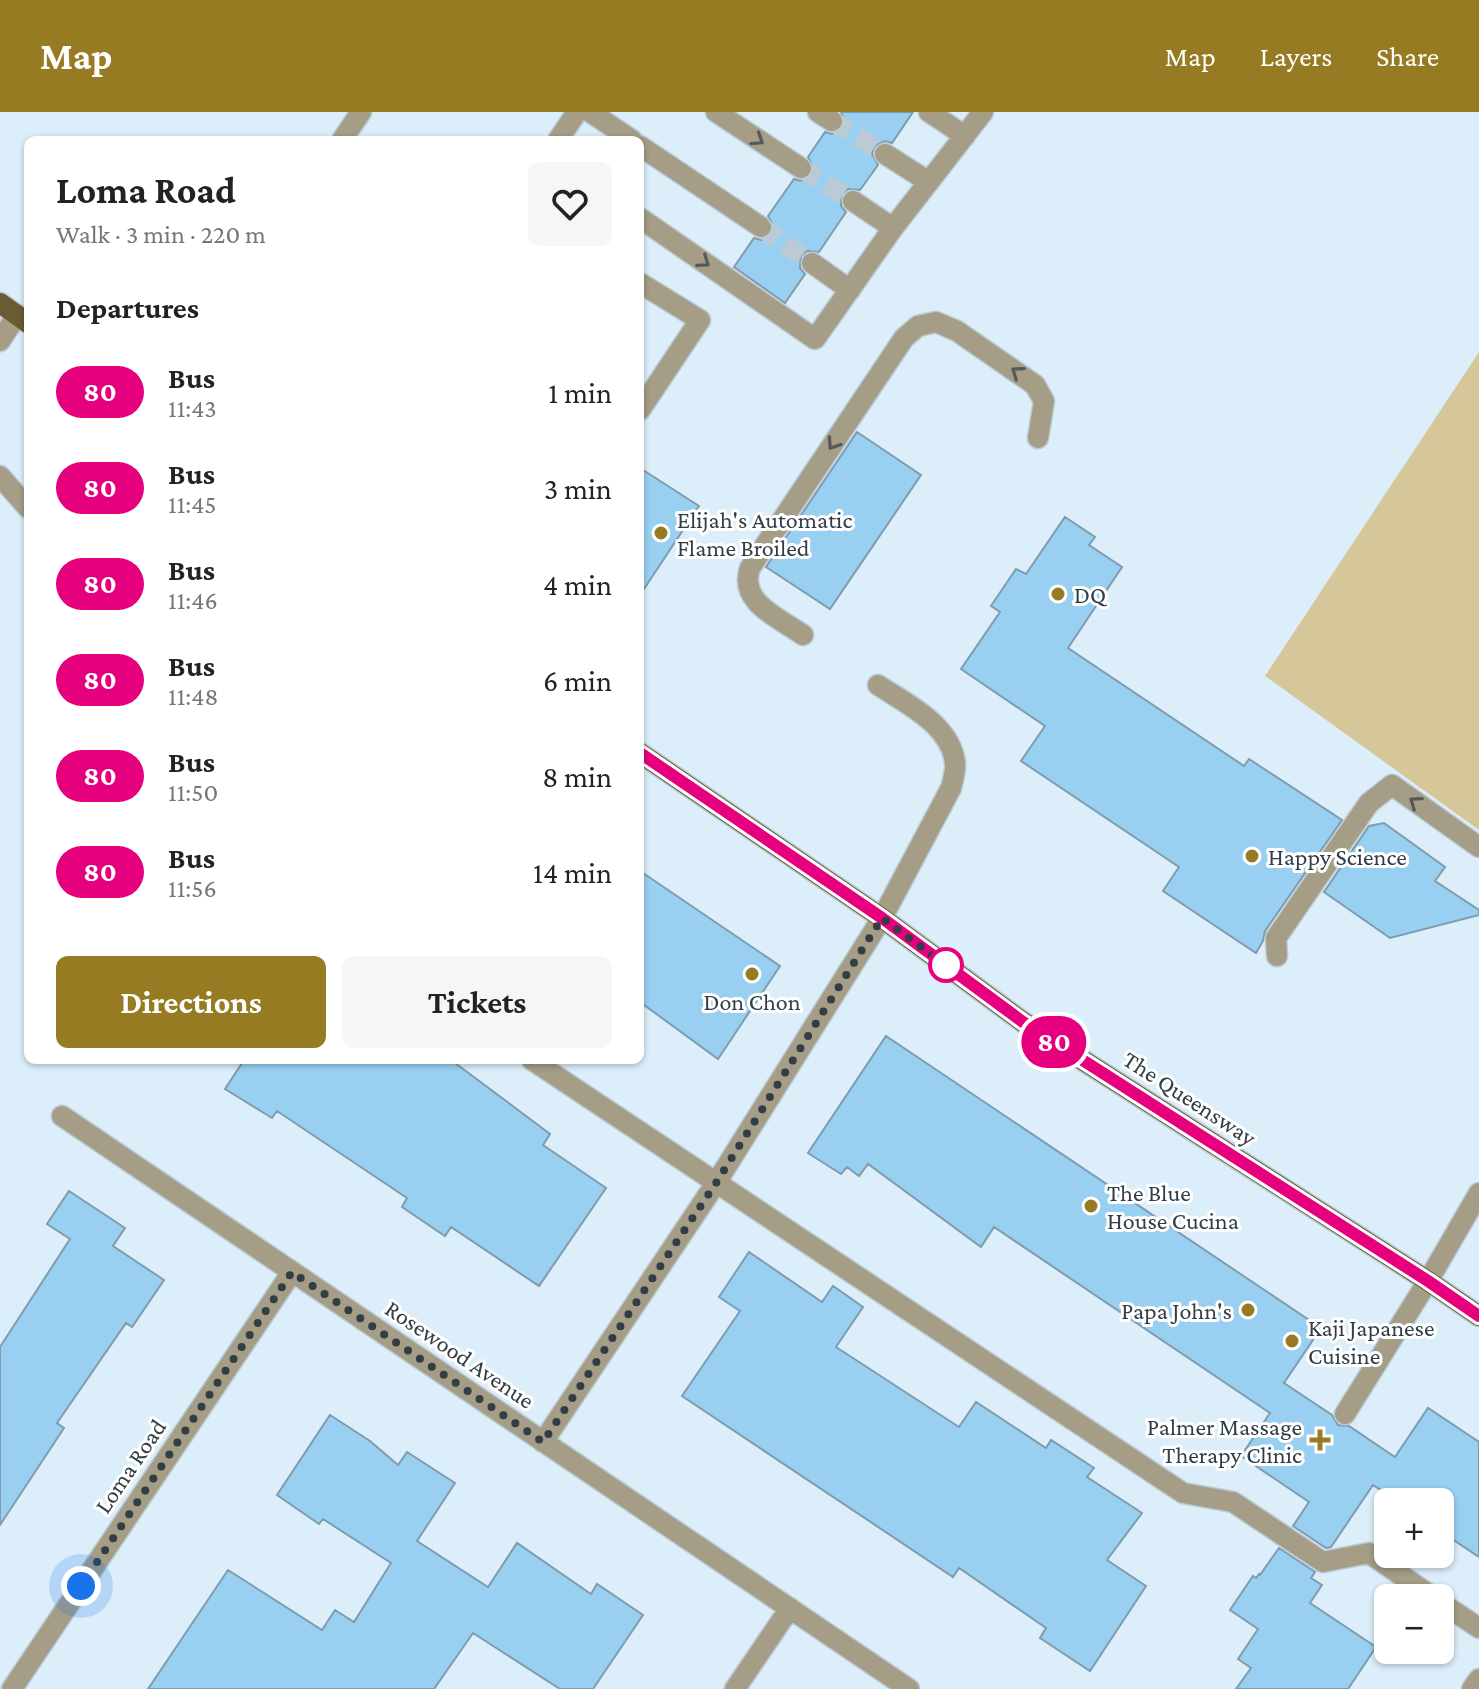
<!DOCTYPE html>
<meta charset="utf-8">
<style>
:root{--surface:#fff;--page:#f6f6f6;--text:#222;--muted:#767676;--accent:#967b23}
body{margin:0;font-family:"Crimson Pro",serif;background:var(--page);color:var(--text);height:100vh;display:flex;flex-direction:column;font-size:30px;white-space:nowrap}
*{box-sizing:border-box;margin:0}
p{font-size:26px;color:var(--muted)}
.icon{flex:none;width:44px;height:44px;fill:none;stroke:currentColor;stroke-width:2;stroke-linecap:round;stroke-linejoin:round}
.map{position:relative;flex:1;overflow:hidden}
.details{position:absolute;left:24px;top:24px;width:620px;height:928px;display:flex;flex-direction:column;background:var(--surface);border-radius:12px;box-shadow:0 2px 6px #0004}
.details>*{flex:none}
.badge{padding:0 16px;border-radius:26px;font-size:28px;line-height:52px}
.buttons{position:absolute;left:1374px;top:1376px;display:grid;gap:16px}
.buttons a{display:grid;place-items:center;width:80px;height:80px;border-radius:12px;background:var(--surface);box-shadow:0 2px 6px #0004;font-size:40px}
.you{position:absolute;width:40px;height:40px;margin:-20px;border:6px solid #fff;border-radius:50%;background:#1a73e8;box-shadow:0 0 0 12px #1a73e833}
.map>.badge{position:absolute;translate:-50% -50%;box-shadow:0 0 0 4px #fff}
h2{padding:0 32px;font-size:30px;line-height:72px}
.round{display:grid;place-items:center;flex:none;width:84px;height:84px;border-radius:12px;background:var(--page)}
.summary{display:flex;align-items:center;justify-content:space-between;height:136px;padding:0 32px}
h1{font-size:38px;font-weight:700;line-height:60px}
.primary-button{display:flex;gap:16px;margin-top:auto;padding:16px 32px}
.primary-button a{flex:1;height:92px;border-radius:12px;background:var(--accent);color:#fff;font-size:32px;font-weight:700;line-height:92px;text-align:center}
.primary-button a+a{background:var(--page);color:var(--text)}
ul{padding:0;list-style:none}
li{display:flex;align-items:center;gap:24px;height:96px;padding:0 32px}
li div{flex:1}
li b{display:block;font-size:30px}
li em{font-style:normal}
li .badge{min-width:88px;font-weight:700;text-align:center}
header{display:flex;align-items:center;gap:48px;box-sizing:border-box;height:112px;padding:0 40px;background:var(--accent);color:#fff}
header strong{font-size:38px}
nav{display:flex;gap:44px;margin-inline-start:auto;font-size:28px}
.map>svg:first-child{display:block}
</style>
<header>
<strong>Map</strong>
<nav><a>Map</a><a>Layers</a><a>Share</a></nav>
</header>
<div class="map">
<svg width="1479" height="1577" viewBox="0 0 1479 1577">
<rect width="100%" height="100%" fill="#dceefa"/>
<!-- green -->
<path fill="#d6c79b" d="M 1479,240 L 1479,718 L 1265,564 Z"/>
<!-- building -->
<path fill="#99d0f2" stroke="#7f9caf" stroke-width="2" d="M 841,0 L 913,0 L 892,31 L 885,29 L 875,34 L 872,42 L 878,53 L 860,78 L 848,77 L 842,82 L 841,94 L 846,100 L 819,140 L 807,139 L 801,144 L 800,156 L 805,162 L 785,191 L 734,155 L 754,126 L 761,128 L 771,123 L 774,115 L 768,104 L 794,67 L 801,69 L 811,64 L 814,56 L 808,45 L 825,20 L 832,22 L 842,17 L 845,9 Z
M 857,320 L 921,363 L 830,497 L 766,455 Z
M 640,356 L 699,394 L 640,483 Z
M 1065,405 L 1095,425 L 1089,433 L 1122,455 L 1068,536 L 1244,654 L 1249,647 L 1342,708 L 1265,819 L 1263,829 L 1256,841 L 1163,779 L 1179,755 L 1021,649 L 1045,614 L 961,557 L 1000,500 L 991,494 L 1016,457 L 1026,462 Z
M 1384,711 L 1445,755 L 1435,769 L 1479,798 L 1479,803 L 1390,826 L 1324,780 L 1369,714 Z
M 640,759 L 780,854 L 718,947 L 640,890 Z
M 886,924 L 1321,1216 L 1284,1271 L 1332,1303 L 1338,1313 L 1349,1314 L 1395,1345 L 1428,1296 L 1479,1330 L 1479,1445 L 1440,1419 L 1440,1390 L 1398,1390 L 1373,1373 L 1331,1435 L 1326,1436 L 1293,1414 L 1309,1390 L 1241,1344 L 1270,1301 L 994,1115 L 981,1135 L 868,1052 L 859,1064 L 847,1055 L 841,1062 L 808,1041 Z
M 244,948 L 451,948 L 550,1022 L 543,1033 L 606,1076 L 539,1174 L 451,1115 L 445,1124 L 402,1095 L 407,1086 L 277,999 L 272,1006 L 225,977 Z
M 69,1079 L 125,1116 L 113,1134 L 164,1168 L 132,1215 L 126,1211 L 57,1311 L 64,1316 L 0,1413 L 0,1235 L 70,1127 L 47,1112 Z
M 749,1140 L 822,1190 L 833,1174 L 863,1195 L 836,1235 L 959,1315 L 976,1290 L 1046,1336 L 1051,1328 L 1094,1356 L 1087,1365 L 1142,1401 L 1107,1448 L 1146,1474 L 1090,1559 L 1040,1526 L 1046,1516 L 959,1456 L 953,1465 L 682,1284 L 740,1199 L 719,1185 Z
M 330,1303 L 370,1329 L 398,1353 L 407,1340 L 455,1371 L 417,1429 L 488,1475 L 517,1431 L 591,1482 L 597,1472 L 643,1503 L 593,1577 L 560,1577 L 473,1521 L 434,1577 L 148,1577 L 228,1458 L 322,1518 L 335,1498 L 354,1510 L 391,1451 L 323,1407 L 319,1412 L 277,1383 Z
M 1279,1436 L 1315,1460 L 1311,1466 L 1322,1473 L 1310,1491 L 1376,1535 L 1348,1577 L 1236,1577 L 1251,1556 L 1238,1547 L 1258,1517 L 1230,1498 L 1253,1464 L 1256,1466 L 1259,1462 L 1260,1463 Z"/>
<g fill="none" stroke-linecap="round" stroke-linejoin="round">
<!-- minor-tunnel -->
<path stroke="#bacbd6" stroke-width="20" stroke-dasharray="20 10" stroke-linecap="butt" d="M 832,9 L 885,42
M 801,56 L 853,89
M 761,115 L 812,151"/>
<!-- minor casing -->
<g stroke="#bacbd6" stroke-width="23">
<path id="minor" d="M 590,0 L 632,28
M 716,0 L 801,56
M 818,0 L 832,9
M 929,0 L 965,24
M 342,28 L 361,0
M 558,28 L 577,0
M 640,34 L 761,115
M 885,42 L 929,70
M 853,89 L 893,116
M 640,106 L 815,227 L 893,116 L 983,0
M 812,151 L 850,178
M 640,171 L 700,208 L 640,298
M 0,229 L 17,203
M 0,364 L 28,396
M 803,523 C 779,506 738,490 750,456 L 904,226 L 918,214 L 936,210 L 957,219 L 1035,273 L 1044,289 L 1038,326
M 1277,844 L 1276,826 L 1369,691 L 1392,673 L 1479,735
M 532,948 L 1183,1381 L 1233,1390 L 1323,1450 L 1369,1441 L 1434,1486
M 62,1004 L 909,1577
M 1345,1302 L 1428,1169 L 1479,1081
M 543,1330 L 716,1071 L 882,806 L 951,676 C 953,668 956,658 955,651 C 951,613 907,592 878,573
M 1440,1490 L 1479,1516
M 12,1577 L 292,1160
M 735,1577 L 790,1496
M 1472,1577 L 1479,1567"/>
</g>
<!-- major casing -->
<g stroke="#bacbd6" stroke-width="23">
<path id="major" d="M 0,191 L 28,211
M 640,641 L 882,806 L 1023,910 L 1428,1169 L 1479,1204"/>
</g>
<!-- minor -->
<use href="#minor" stroke="#a59d86" stroke-width="20"/>
<!-- major -->
<use href="#major" stroke="#6a5c32" stroke-width="20"/>
</g>
<!-- one-way arrows -->
<defs><path id="oneway-chevron" d="M-2-3.5L2.5 0L-2 3.5" fill="none" stroke-width="1.6" stroke-linecap="round" stroke-linejoin="round" transform="scale(2)"/></defs>
<g stroke="#545a59">
<use href="#oneway-chevron" transform="translate(758 28) rotate(33)"/>
<use href="#oneway-chevron" transform="translate(704 150) rotate(35)"/>
<use href="#oneway-chevron" transform="translate(1017 260) rotate(-145)"/>
<use href="#oneway-chevron" transform="translate(833 332) rotate(124)"/>
<use href="#oneway-chevron" transform="translate(1415 690) rotate(-145)"/>
</g>
<g fill="none" stroke-linecap="round" stroke-linejoin="round">
<!-- line casing -->
<g stroke="#fff" stroke-width="18">
<path id="line" d="M 640,641 L 882,806 L 1023,910 L 1428,1169 L 1479,1204"/>
</g>
<!-- line -->
<use href="#line" stroke="#e6007e" stroke-width="12"/>
<!-- walk -->
<path stroke="#323e46" stroke-width="8" stroke-dasharray="0 14.4" d="M 81,1474 L 292,1160 L 543,1330 L 716,1071 L 882,806 L 952,858 L 946,853"/>
</g>
<!-- markers -->
<g fill="#967b23" stroke="#fff" stroke-width="3">
<circle cx="661" cy="421" r="8"/>
<circle cx="1058" cy="482" r="8"/>
<circle cx="1252" cy="744" r="8"/>
<circle cx="752" cy="862" r="8"/>
<circle cx="1091" cy="1094" r="8"/>
<circle cx="1248" cy="1198" r="8"/>
<circle cx="1292" cy="1229" r="8"/>
<path d="M1316 1316h8v8h8v8h-8v8h-8v-8h-8v-8h8z"/>
</g>
<circle fill="#fff" stroke="#e6007e" stroke-width="4" cx="946" cy="853" r="16"/>
<g text-anchor="middle" dominant-baseline="central" stroke-width="6" stroke-linejoin="round" paint-order="stroke">
<!-- poi labels -->
<g font-size="24" fill="#323e46" stroke="#fff" text-anchor="start">
<text x="677" y="407">Elijah's Automatic<tspan x="677" dy="28">Flame Broiled</tspan></text>
<text x="1074" y="482">DQ</text>
<text x="1268" y="744">Happy Science</text>
<text x="752" y="889" text-anchor="middle">Don Chon</text>
<text x="1107" y="1080">The Blue<tspan x="1107" dy="28">House Cucina</tspan></text>
<text x="1232" y="1198" text-anchor="end">Papa John's</text>
<text x="1308" y="1215">Kaji Japanese<tspan x="1308" dy="28">Cuisine</tspan></text>
<text x="1302" y="1314" text-anchor="end">Palmer Massage<tspan x="1302" dy="28">Therapy Clinic</tspan></text>
</g>
<!-- street labels -->
<g font-size="24" fill="#323e46" stroke="#fff">
<text transform="translate(1190 986) rotate(33)">The Queensway</text>
<text transform="translate(460 1242) rotate(34)">Rosewood Avenue</text>
<text transform="translate(130 1354) rotate(-56)">Loma Road</text>
</g>
</g>
</svg>
<div class="buttons">
<a>+</a>
<a>−</a>
</div>
<div class="you" style="left:81px;top:1474px"></div>
<b class="badge" style="left:1054px;top:930px;background:#e6007e;color:#fff">80</b>
<section class="details">
<div class="summary"><div><h1>Loma Road</h1><p>Walk · 3 min · 220 m</p></div><a class="round"><svg class="icon" aria-label="heart" viewBox="0 0 24 24"><path d="M12 20l-8-8c-3-5 5-10 8-4 3-6 11-1 8 4z"/></svg></a></div>
<h2>Departures</h2>
<ul>
<li><span class="badge" style="background:#e6007e;color:#fff">80</span><div><b>Bus</b><p>11:43</p></div><em>1 min</em></li>
<li><span class="badge" style="background:#e6007e;color:#fff">80</span><div><b>Bus</b><p>11:45</p></div><em>3 min</em></li>
<li><span class="badge" style="background:#e6007e;color:#fff">80</span><div><b>Bus</b><p>11:46</p></div><em>4 min</em></li>
<li><span class="badge" style="background:#e6007e;color:#fff">80</span><div><b>Bus</b><p>11:48</p></div><em>6 min</em></li>
<li><span class="badge" style="background:#e6007e;color:#fff">80</span><div><b>Bus</b><p>11:50</p></div><em>8 min</em></li>
<li><span class="badge" style="background:#e6007e;color:#fff">80</span><div><b>Bus</b><p>11:56</p></div><em>14 min</em></li>
</ul>
<div class="primary-button"><a>Directions</a><a>Tickets</a></div>
</section>
</div>
